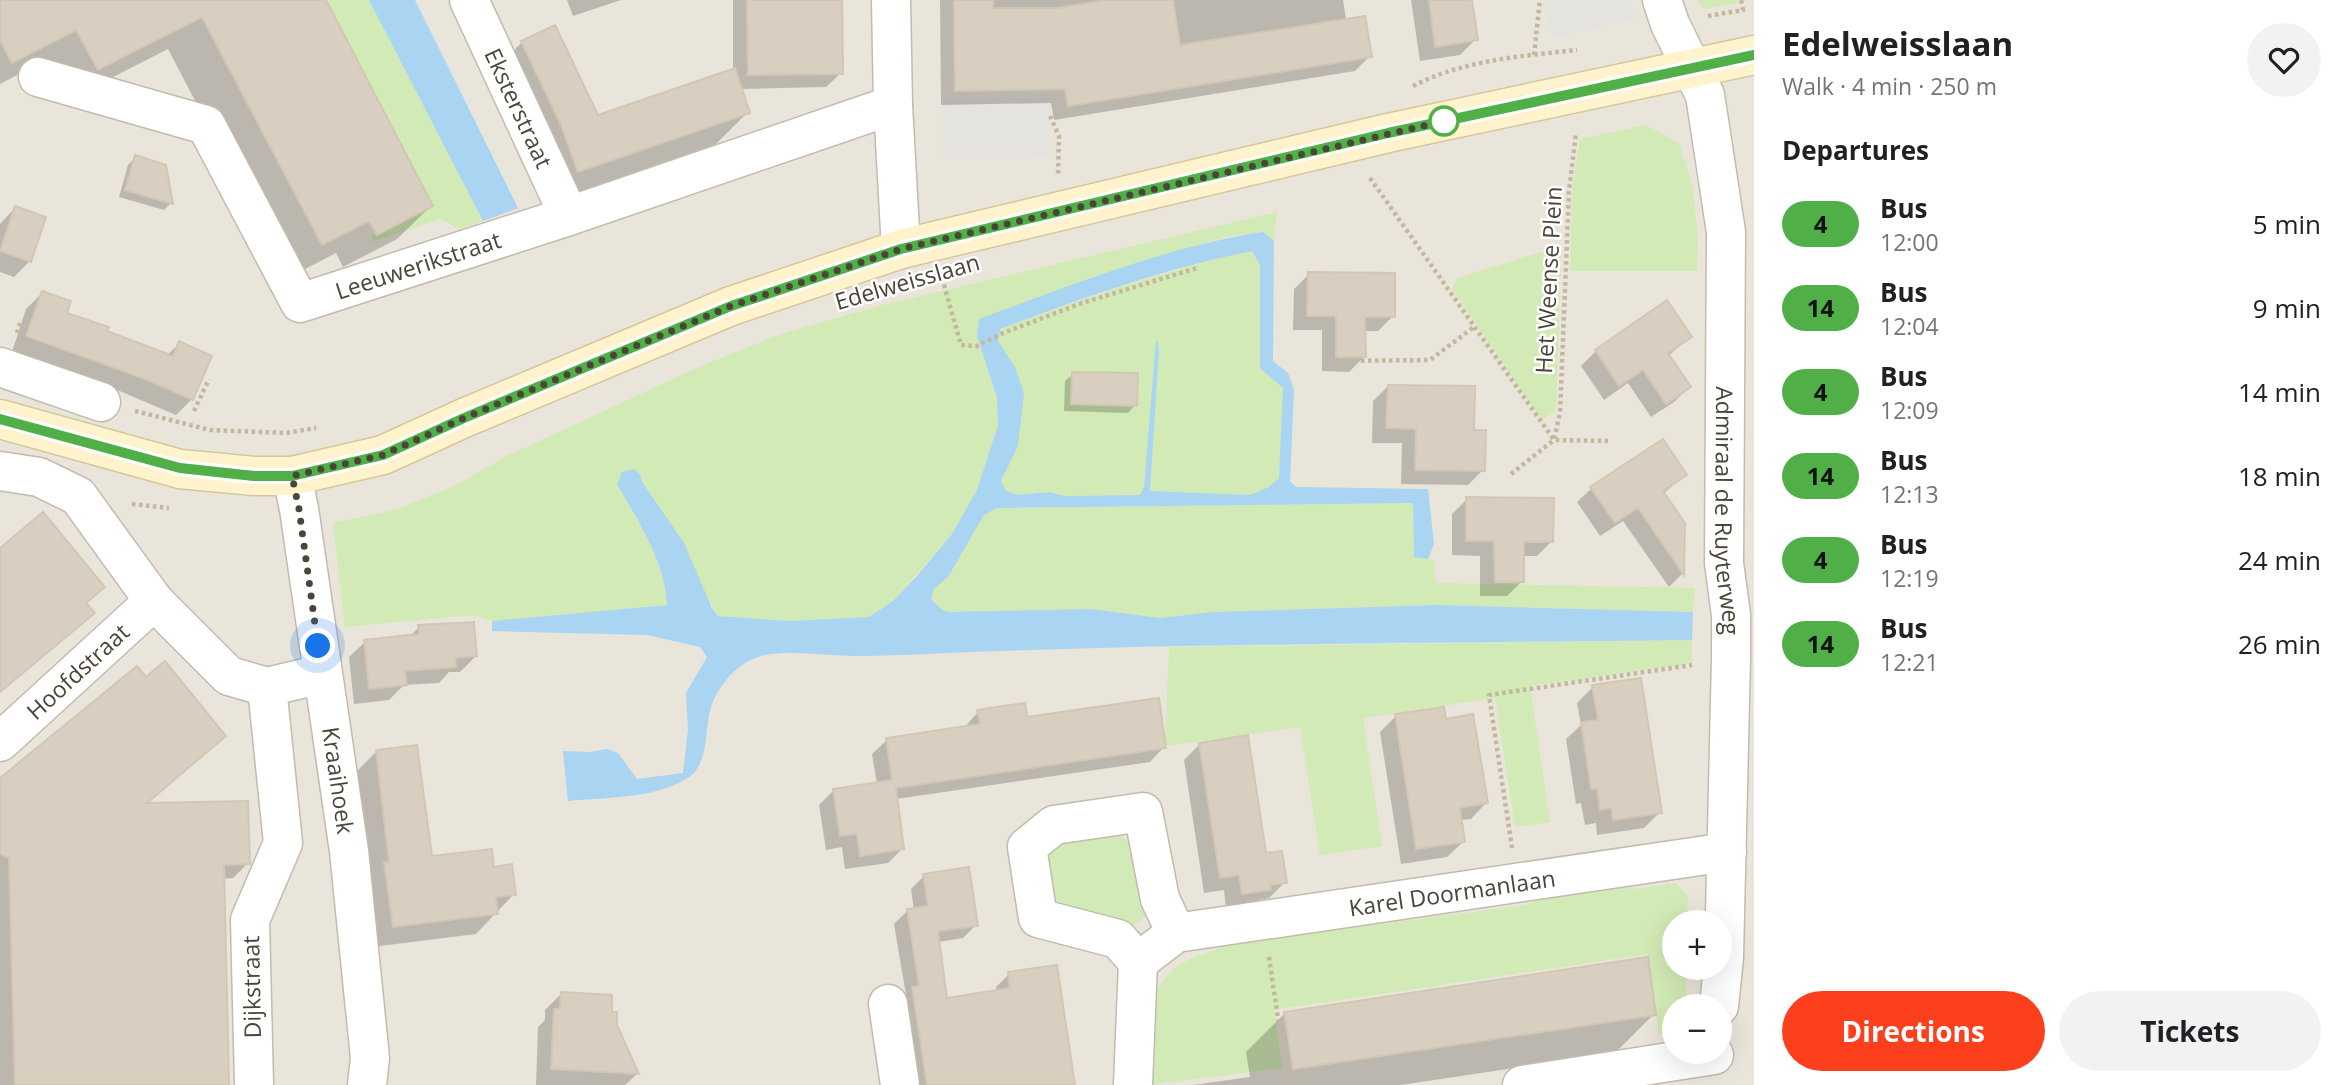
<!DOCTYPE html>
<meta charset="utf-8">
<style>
:root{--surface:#fff;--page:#f2f2f2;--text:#202124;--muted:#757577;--accent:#fc3f1d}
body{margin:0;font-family:"Open Sans",sans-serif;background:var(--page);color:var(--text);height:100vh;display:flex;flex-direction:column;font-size:26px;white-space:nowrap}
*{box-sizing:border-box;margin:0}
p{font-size:23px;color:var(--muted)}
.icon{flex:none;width:38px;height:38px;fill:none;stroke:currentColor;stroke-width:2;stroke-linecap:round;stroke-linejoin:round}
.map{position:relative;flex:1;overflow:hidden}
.panel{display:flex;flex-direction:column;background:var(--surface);width:595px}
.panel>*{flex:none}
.badge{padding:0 14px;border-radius:23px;font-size:24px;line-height:46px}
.controls{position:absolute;left:1662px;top:910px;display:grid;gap:14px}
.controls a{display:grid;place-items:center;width:70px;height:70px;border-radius:50%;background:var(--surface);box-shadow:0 7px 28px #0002;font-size:35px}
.you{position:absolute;width:35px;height:35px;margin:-18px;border:5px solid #fff;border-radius:50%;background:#1a73e8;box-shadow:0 0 0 10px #1a73e833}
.map>.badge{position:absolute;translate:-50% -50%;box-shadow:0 0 0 4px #fff}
h2{padding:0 28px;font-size:26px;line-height:63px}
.round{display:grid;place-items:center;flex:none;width:74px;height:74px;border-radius:37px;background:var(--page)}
.overview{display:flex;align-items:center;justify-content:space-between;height:119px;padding:0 28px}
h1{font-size:33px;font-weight:700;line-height:52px}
.cta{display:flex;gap:14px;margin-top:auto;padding:14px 28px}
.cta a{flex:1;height:80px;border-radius:42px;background:var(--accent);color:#fff;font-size:28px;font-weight:700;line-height:80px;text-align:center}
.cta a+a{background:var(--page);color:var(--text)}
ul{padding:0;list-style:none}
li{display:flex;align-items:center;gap:21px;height:84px;padding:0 28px}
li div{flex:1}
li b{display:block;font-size:26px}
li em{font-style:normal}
li .badge{min-width:77px;font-weight:700;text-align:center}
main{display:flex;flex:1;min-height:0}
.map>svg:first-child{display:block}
</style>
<main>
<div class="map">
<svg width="1754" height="1085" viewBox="0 0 1754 1085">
<rect width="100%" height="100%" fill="#f6f3ec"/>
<!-- residential -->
<path fill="#eae5da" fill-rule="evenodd" d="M 0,0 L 1754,0 L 1754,1085 L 0,1085 ZM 1675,922 L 1720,922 L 1720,968 L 1675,968 ZM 1675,1006 L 1720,1006 L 1720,1052 L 1675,1052 Z"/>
<!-- green -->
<path fill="#d2eab5" d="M 326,0 L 369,0 L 483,221 L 460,229 L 440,219 L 373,242 L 371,237 L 433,206 Z
M 1697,0 L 1737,0 L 1737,3 L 1704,9 Z
M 1646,125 L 1679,143 L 1693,187 L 1698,239 L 1697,271 L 1570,271 L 1572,193 L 1580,139 Z
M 1277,212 L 1274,241 L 1263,232 L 1226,237 L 1087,279 L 977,336 L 997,398 L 998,425 L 977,490 L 952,534 L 893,601 L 869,617 L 789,621 L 718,616 L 642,482 L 640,474 L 617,484 C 638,522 664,560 667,605 L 492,621 L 474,615 L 345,627 L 333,523 L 399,509 L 458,484 L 507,456 L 701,366 L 781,334 L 882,305 Z
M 1551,249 L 1561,256 L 1556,411 L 1542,420 L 1452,289 L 1457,278 Z
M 1252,251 L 1260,265 L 1260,368 L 1284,388 L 1279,478 L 1269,487 L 1250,495 L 1150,491 L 1159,352 L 1157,341 L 1144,487 L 1140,495 L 1065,496 L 1048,492 L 1017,495 L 1006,491 L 1001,481 L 1018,446 L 998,340 L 1000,329 C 1082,299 1166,269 1252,251 Z
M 1413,503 L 1414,557 L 1434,560 L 1436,583 L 1695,588 L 1693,612 L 1437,605 L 1213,612 L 1160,618 L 1091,609 L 947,612 L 941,609 L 931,599 L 934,589 L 948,576 L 984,515 L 997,508 Z
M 1692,640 L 1692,663 L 1530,686 L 1550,822 L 1515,827 L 1495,698 L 1363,718 L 1382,846 L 1320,855 L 1300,727 L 1165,746 L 1169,647 Z
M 1114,834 L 1127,840 L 1137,856 L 1145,917 L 1130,928 L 1114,918 L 1076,914 L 1060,906 L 1049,892 L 1047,856 L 1057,843 Z
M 1676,883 L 1688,896 L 1687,922 L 1675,922 L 1675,968 L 1686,968 L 1686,1006 L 1675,1006 L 1675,1023 L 1659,1035 L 1648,954 L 1274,1010 L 1282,1068 L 1148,1085 L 1150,1015 L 1157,988 L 1173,969 L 1192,958 L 1236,943 L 1526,905 L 1546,896 L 1614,887 L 1633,889 Z"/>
<!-- parking -->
<path fill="#e5e3e0" d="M 1546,0 L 1631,0 L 1636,19 L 1552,38 L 1545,8 Z
M 1049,98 L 1051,157 L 942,159 L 941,100 Z"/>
<!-- water -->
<path fill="#a9d4f2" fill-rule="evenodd" d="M 369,0 L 415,0 L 518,208 L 483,221 Z
M 1263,232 L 1274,241 L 1273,361 L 1288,373 L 1294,390 L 1290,481 L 1296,487 L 1428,489 L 1434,544 L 1428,559 L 1414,557 L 1413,503 L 997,508 L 984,515 L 948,577 L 934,589 L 931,599 L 941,609 L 947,612 L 1091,609 L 1160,618 L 1213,612 L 1437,605 L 1693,612 L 1692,640 C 1461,643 1231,643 1001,651 C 953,652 904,656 856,656 C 826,656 794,650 765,655 C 740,660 719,683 711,707 C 704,729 710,766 686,779 C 653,799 606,797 568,801 L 563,751 L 589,752 L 607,749 L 618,753 L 637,779 L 683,773 L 688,730 L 686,693 L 707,657 L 700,647 L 647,635 L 492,631 L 492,621 L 667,605 C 665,561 638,521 617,484 L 622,472 L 634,469 L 640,474 L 642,482 L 684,543 L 712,608 L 718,616 L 789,621 L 869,617 L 893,601 L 917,576 L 952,534 L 977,490 L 998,425 L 997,398 L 977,336 L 979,319 C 1069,286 1168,246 1263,232 ZM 1252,251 L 1260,265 L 1260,368 L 1283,388 L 1279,478 L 1269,487 L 1250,495 L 1150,491 L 1159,352 L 1158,342 L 1156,340 L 1144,487 L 1140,495 L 1065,496 L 1048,492 L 1017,495 L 1006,491 L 1001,481 L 1018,446 L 1024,393 L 1015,367 L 998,341 L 1000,329 C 1082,298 1166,268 1252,251 Z"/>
<!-- shadow -->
<path fill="#0003" d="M 0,0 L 324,0 L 431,206 L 397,239 L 343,267 L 336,253 L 288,278 L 168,49 L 64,102 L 42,62 L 0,84 Z
M 567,0 L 621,0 L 573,16 Z
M 733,0 L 840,0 L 841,73 L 826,87 L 740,89 L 748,112 L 716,144 L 546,203 L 491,74 L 522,42 L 597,118 L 733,70 Z
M 940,0 L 1343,0 L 1346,20 L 1370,56 L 1355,71 L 1054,120 L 1051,103 L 941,105 Z
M 1411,0 L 1470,0 L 1476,39 L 1460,55 L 1420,61 Z
M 136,157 L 171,203 L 164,210 L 119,197 L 128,165 Z
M 15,208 L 30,261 L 14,277 L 0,272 L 0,224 Z
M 1309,274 L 1393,316 L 1378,331 L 1364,331 L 1364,357 L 1349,372 L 1322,371 L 1322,330 L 1293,330 L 1294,289 Z
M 42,293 L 64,314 L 167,355 L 179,344 L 192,399 L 176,415 L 96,381 L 12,352 L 26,309 Z
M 1690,337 L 1668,356 L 1689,387 L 1674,402 L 1651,417 L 1628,383 L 1604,400 L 1581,366 L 1596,351 Z
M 1073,374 L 1135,405 L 1128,413 L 1064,411 L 1065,381 Z
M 1388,386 L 1472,432 L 1483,470 L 1468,485 L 1401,484 L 1402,443 L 1372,443 L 1373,401 Z
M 1685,475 L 1663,494 L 1683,524 L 1682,574 L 1669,587 L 1623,521 L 1600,536 L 1577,502 L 1592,488 Z
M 1467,499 L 1552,541 L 1537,556 L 1522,556 L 1522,581 L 1507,596 L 1480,596 L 1480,556 L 1452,555 L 1452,514 Z
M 419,627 L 476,656 L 460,672 L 449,672 L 439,683 L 404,685 L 389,700 L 354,704 L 349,657 L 365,642 L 409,637 Z
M 146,679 L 224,736 L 145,805 L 248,863 L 233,878 L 222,879 L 228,1085 L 0,1085 L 0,781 Z
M 1593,687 L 1660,812 L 1644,828 L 1597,835 L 1596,823 L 1585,825 L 1581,803 L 1576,804 L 1566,739 L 1581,725 L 1577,703 Z
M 978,712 L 1026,719 L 1164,747 L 1150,762 L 896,799 L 903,848 L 888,863 L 845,869 L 842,847 L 826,850 L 819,805 L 833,791 L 877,784 L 872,754 L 887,740 L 964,728 Z
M 1396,716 L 1445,721 L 1486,803 L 1471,819 L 1460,820 L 1463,842 L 1447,857 L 1401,864 L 1380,732 Z
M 1200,744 L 1265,855 L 1285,882 L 1269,898 L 1259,900 L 1253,905 L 1226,909 L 1224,890 L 1204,893 L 1184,760 Z
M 377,751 L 430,858 L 493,869 L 514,894 L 476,934 L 372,947 L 356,772 Z
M 924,876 L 976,925 L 963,938 L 938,942 L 946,1000 L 996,992 L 996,987 L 1009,974 L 1074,1085 L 911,1085 L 899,1001 L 906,995 L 894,924 L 907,911 L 914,910 L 911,889 Z
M 561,994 L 610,1014 L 637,1074 L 625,1085 L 536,1085 L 538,1027 L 545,1020 L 545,1010 Z
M 1285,1013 L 1654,1014 L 1615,1053 L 1401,1085 L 1193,1085 L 1250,1077 L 1246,1052 Z"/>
<!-- building -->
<path fill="#d8cfc1" stroke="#d3c7b4" stroke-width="2" d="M 0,0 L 326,0 L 433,206 L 377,235 L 369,221 L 322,245 L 202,17 L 98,70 L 76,30 L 12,63 L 0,40 Z
M 747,0 L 842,0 L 843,74 L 748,75 Z
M 954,0 L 993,0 L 993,8 L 1058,8 L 1106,0 L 1173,0 L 1180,45 L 1365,16 L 1372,57 L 1068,106 L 1065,89 L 955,91 Z
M 1429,0 L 1472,0 L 1478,40 L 1435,47 Z
M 555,25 L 598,115 L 735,68 L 750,113 L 578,172 L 561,125 L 521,41 Z
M 135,155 L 166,165 L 173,204 L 125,190 Z
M 15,206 L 46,217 L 31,262 L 0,251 Z
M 1308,272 L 1395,273 L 1395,317 L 1365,317 L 1366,357 L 1336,357 L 1336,316 L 1307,316 Z
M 42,291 L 71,301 L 67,313 L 109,327 L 107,331 L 173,356 L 179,341 L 212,356 L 193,400 L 145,379 L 26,336 Z
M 1667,300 L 1692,337 L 1668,353 L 1691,387 L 1666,404 L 1643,370 L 1619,386 L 1595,350 Z
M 1072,372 L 1138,373 L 1137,406 L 1071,404 Z
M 1388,385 L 1475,386 L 1474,430 L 1486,430 L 1485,471 L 1415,470 L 1416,429 L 1386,428 Z
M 1663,439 L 1687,475 L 1663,491 L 1685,523 L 1684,575 L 1638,508 L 1615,523 L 1590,487 Z
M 1466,497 L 1554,498 L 1553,542 L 1524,542 L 1524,582 L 1495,582 L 1494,541 L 1466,541 Z
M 43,512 L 105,587 L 86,603 L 95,613 L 0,692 L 0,548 Z
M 474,622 L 477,656 L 455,658 L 456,667 L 405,671 L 407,685 L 369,689 L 364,640 L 419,634 L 418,625 Z
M 165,661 L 226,736 L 147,803 L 248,801 L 250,864 L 224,865 L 229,1085 L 15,1085 L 9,858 L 0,854 L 0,778 L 137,666 L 146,677 Z
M 1641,678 L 1662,813 L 1613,820 L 1611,808 L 1600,810 L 1597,788 L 1591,789 L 1581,722 L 1598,720 L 1592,685 Z
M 1159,698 L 1166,748 L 896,788 L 904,849 L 860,856 L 857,834 L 840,836 L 833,789 L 892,780 L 886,738 L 980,724 L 977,710 L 1003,706 L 1025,703 L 1027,717 Z
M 1444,707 L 1446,719 L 1473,714 L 1488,803 L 1460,808 L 1465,842 L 1416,849 L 1395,714 Z
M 1248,735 L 1266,853 L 1282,851 L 1287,883 L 1270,885 L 1271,890 L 1242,894 L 1239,875 L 1220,878 L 1199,743 Z
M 417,745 L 432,856 L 492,849 L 494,867 L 512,864 L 516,895 L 496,897 L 498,914 L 393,927 L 384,862 L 389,862 L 376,750 Z
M 969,867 L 978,926 L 938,931 L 947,998 L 1010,988 L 1008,972 L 1057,965 L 1075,1085 L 927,1085 L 912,987 L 919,986 L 907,909 L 928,906 L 923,874 Z
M 1648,957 L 1656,1015 L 1293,1069 L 1284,1012 Z
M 561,992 L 612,995 L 612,1012 L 617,1012 L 617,1025 L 639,1074 L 551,1069 L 554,1009 L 560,1009 Z"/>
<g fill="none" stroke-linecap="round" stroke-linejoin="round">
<!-- street casing -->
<g stroke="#c2bbae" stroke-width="41">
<g id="street">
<path id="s1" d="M 469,0 L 569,216"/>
<path d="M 891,0 L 893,105 L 901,249"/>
<path id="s2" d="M 1662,0 L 1670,24 L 1705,95 L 1726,232 L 1724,563 L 1731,615 L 1731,659 L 1724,957 L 1719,1006"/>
<path id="s3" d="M 38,77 L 206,125 L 300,303 L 569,216 L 893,105"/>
<path d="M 0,367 L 101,402"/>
<path d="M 0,471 L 39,477 L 78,496 L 154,601 L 229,676 L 267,687 L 322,674"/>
<path id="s4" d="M 292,476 L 299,509 L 349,851 L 370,1058 L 367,1085"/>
<path id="s5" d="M 0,742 L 154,601"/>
<path d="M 1138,962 L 1118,939 L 1038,918 L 1027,847 L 1054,825 L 1143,812 L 1160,899 L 1176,933"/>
<path d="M 888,1004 L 900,1085"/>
<path d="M 254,1085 L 250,920 L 283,843 L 267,687"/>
<path id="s6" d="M 1133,1085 L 1138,962 L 1176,933 L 1727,852"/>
<path d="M 1522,1085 L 1714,1055"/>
</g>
</g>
<!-- secondary casing -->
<g stroke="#d6c79b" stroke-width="41">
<path id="secondary" d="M 0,419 L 180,469 L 254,476 L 292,476 L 383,455 L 464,418 L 731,306 L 901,249 L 1388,133 L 1754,55"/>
</g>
<!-- path -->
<path stroke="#c4b79f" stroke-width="4.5" stroke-dasharray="3.5 3.5" stroke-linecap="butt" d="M 1708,16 L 1743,10 L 1741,0
M 1534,55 L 1540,0
M 1413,86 C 1463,60 1522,56 1577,50
M 1050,116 L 1059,136 L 1058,174
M 1370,178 L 1554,440 L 1608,441
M 942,278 L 961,345 L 977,346 L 1003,333 L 1082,303 L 1197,268
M 17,333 L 21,321
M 1333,361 L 1430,360 L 1474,327
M 135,411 L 210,430 L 286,433 L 316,428
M 194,411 L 209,379
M 1511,474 L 1554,440 L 1560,413 L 1569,191 L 1576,133
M 132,504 L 169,508
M 1512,848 L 1489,695 L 1692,665
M 1269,957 L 1287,1080 L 1297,1085"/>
<!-- street -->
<use href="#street" stroke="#fff" stroke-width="38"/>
<!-- secondary -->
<use href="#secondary" stroke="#fff3cd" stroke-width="38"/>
</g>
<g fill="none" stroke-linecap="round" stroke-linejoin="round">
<!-- line casing -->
<g stroke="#fff" stroke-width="16">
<path id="line" d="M 0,419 L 180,468 L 254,476 L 292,476 L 383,455 L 464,418 L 731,306 L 901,249 L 1388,133 L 1754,55"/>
</g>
<!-- line -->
<use href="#line" stroke="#50af46" stroke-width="10"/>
<!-- walk -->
<path stroke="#4b4439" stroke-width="7" stroke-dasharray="0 12.6" d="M 318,646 L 299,509 L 292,476 L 383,455 L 464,418 L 731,306 L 901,249 L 1444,121"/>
</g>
<!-- markers -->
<circle fill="#fff" stroke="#50af46" stroke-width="3.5" cx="1444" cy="121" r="14"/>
<g text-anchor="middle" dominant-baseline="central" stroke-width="5" stroke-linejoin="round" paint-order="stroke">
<!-- street labels -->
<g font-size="23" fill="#4b4439" stroke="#fff">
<text stroke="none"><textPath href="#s1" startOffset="119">Eksterstraat</textPath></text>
<text stroke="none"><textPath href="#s3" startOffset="500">Leeuwerikstraat</textPath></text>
<text transform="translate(1548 280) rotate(-87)">Het Weense Plein</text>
<text transform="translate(907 281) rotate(-16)">Edelweisslaan</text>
<text stroke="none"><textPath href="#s2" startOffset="522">Admiraal de Ruyterweg</textPath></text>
<text stroke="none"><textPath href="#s5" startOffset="105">Hoofdstraat</textPath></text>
<text stroke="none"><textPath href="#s4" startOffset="308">Kraaihoek</textPath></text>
<text stroke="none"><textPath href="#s6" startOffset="450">Karel Doormanlaan</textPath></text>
<text transform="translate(251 987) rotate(-91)">Dijkstraat</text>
</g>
</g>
</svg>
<div class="controls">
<a>+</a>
<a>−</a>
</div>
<div class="you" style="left:318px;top:646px"></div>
</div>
<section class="panel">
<div class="overview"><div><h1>Edelweisslaan</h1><p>Walk · 4 min · 250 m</p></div><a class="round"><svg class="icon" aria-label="heart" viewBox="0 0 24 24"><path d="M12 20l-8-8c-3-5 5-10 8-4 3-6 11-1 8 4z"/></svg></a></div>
<h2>Departures</h2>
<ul>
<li><span class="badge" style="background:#50af46;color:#111">4</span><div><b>Bus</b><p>12:00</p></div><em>5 min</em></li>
<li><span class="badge" style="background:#50af46;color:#111">14</span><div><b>Bus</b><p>12:04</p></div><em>9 min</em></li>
<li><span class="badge" style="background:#50af46;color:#111">4</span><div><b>Bus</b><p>12:09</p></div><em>14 min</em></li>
<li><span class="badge" style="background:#50af46;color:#111">14</span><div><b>Bus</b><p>12:13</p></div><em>18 min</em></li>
<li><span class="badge" style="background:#50af46;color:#111">4</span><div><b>Bus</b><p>12:19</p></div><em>24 min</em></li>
<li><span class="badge" style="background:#50af46;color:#111">14</span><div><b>Bus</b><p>12:21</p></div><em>26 min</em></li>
</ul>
<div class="cta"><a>Directions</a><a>Tickets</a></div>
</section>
</main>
